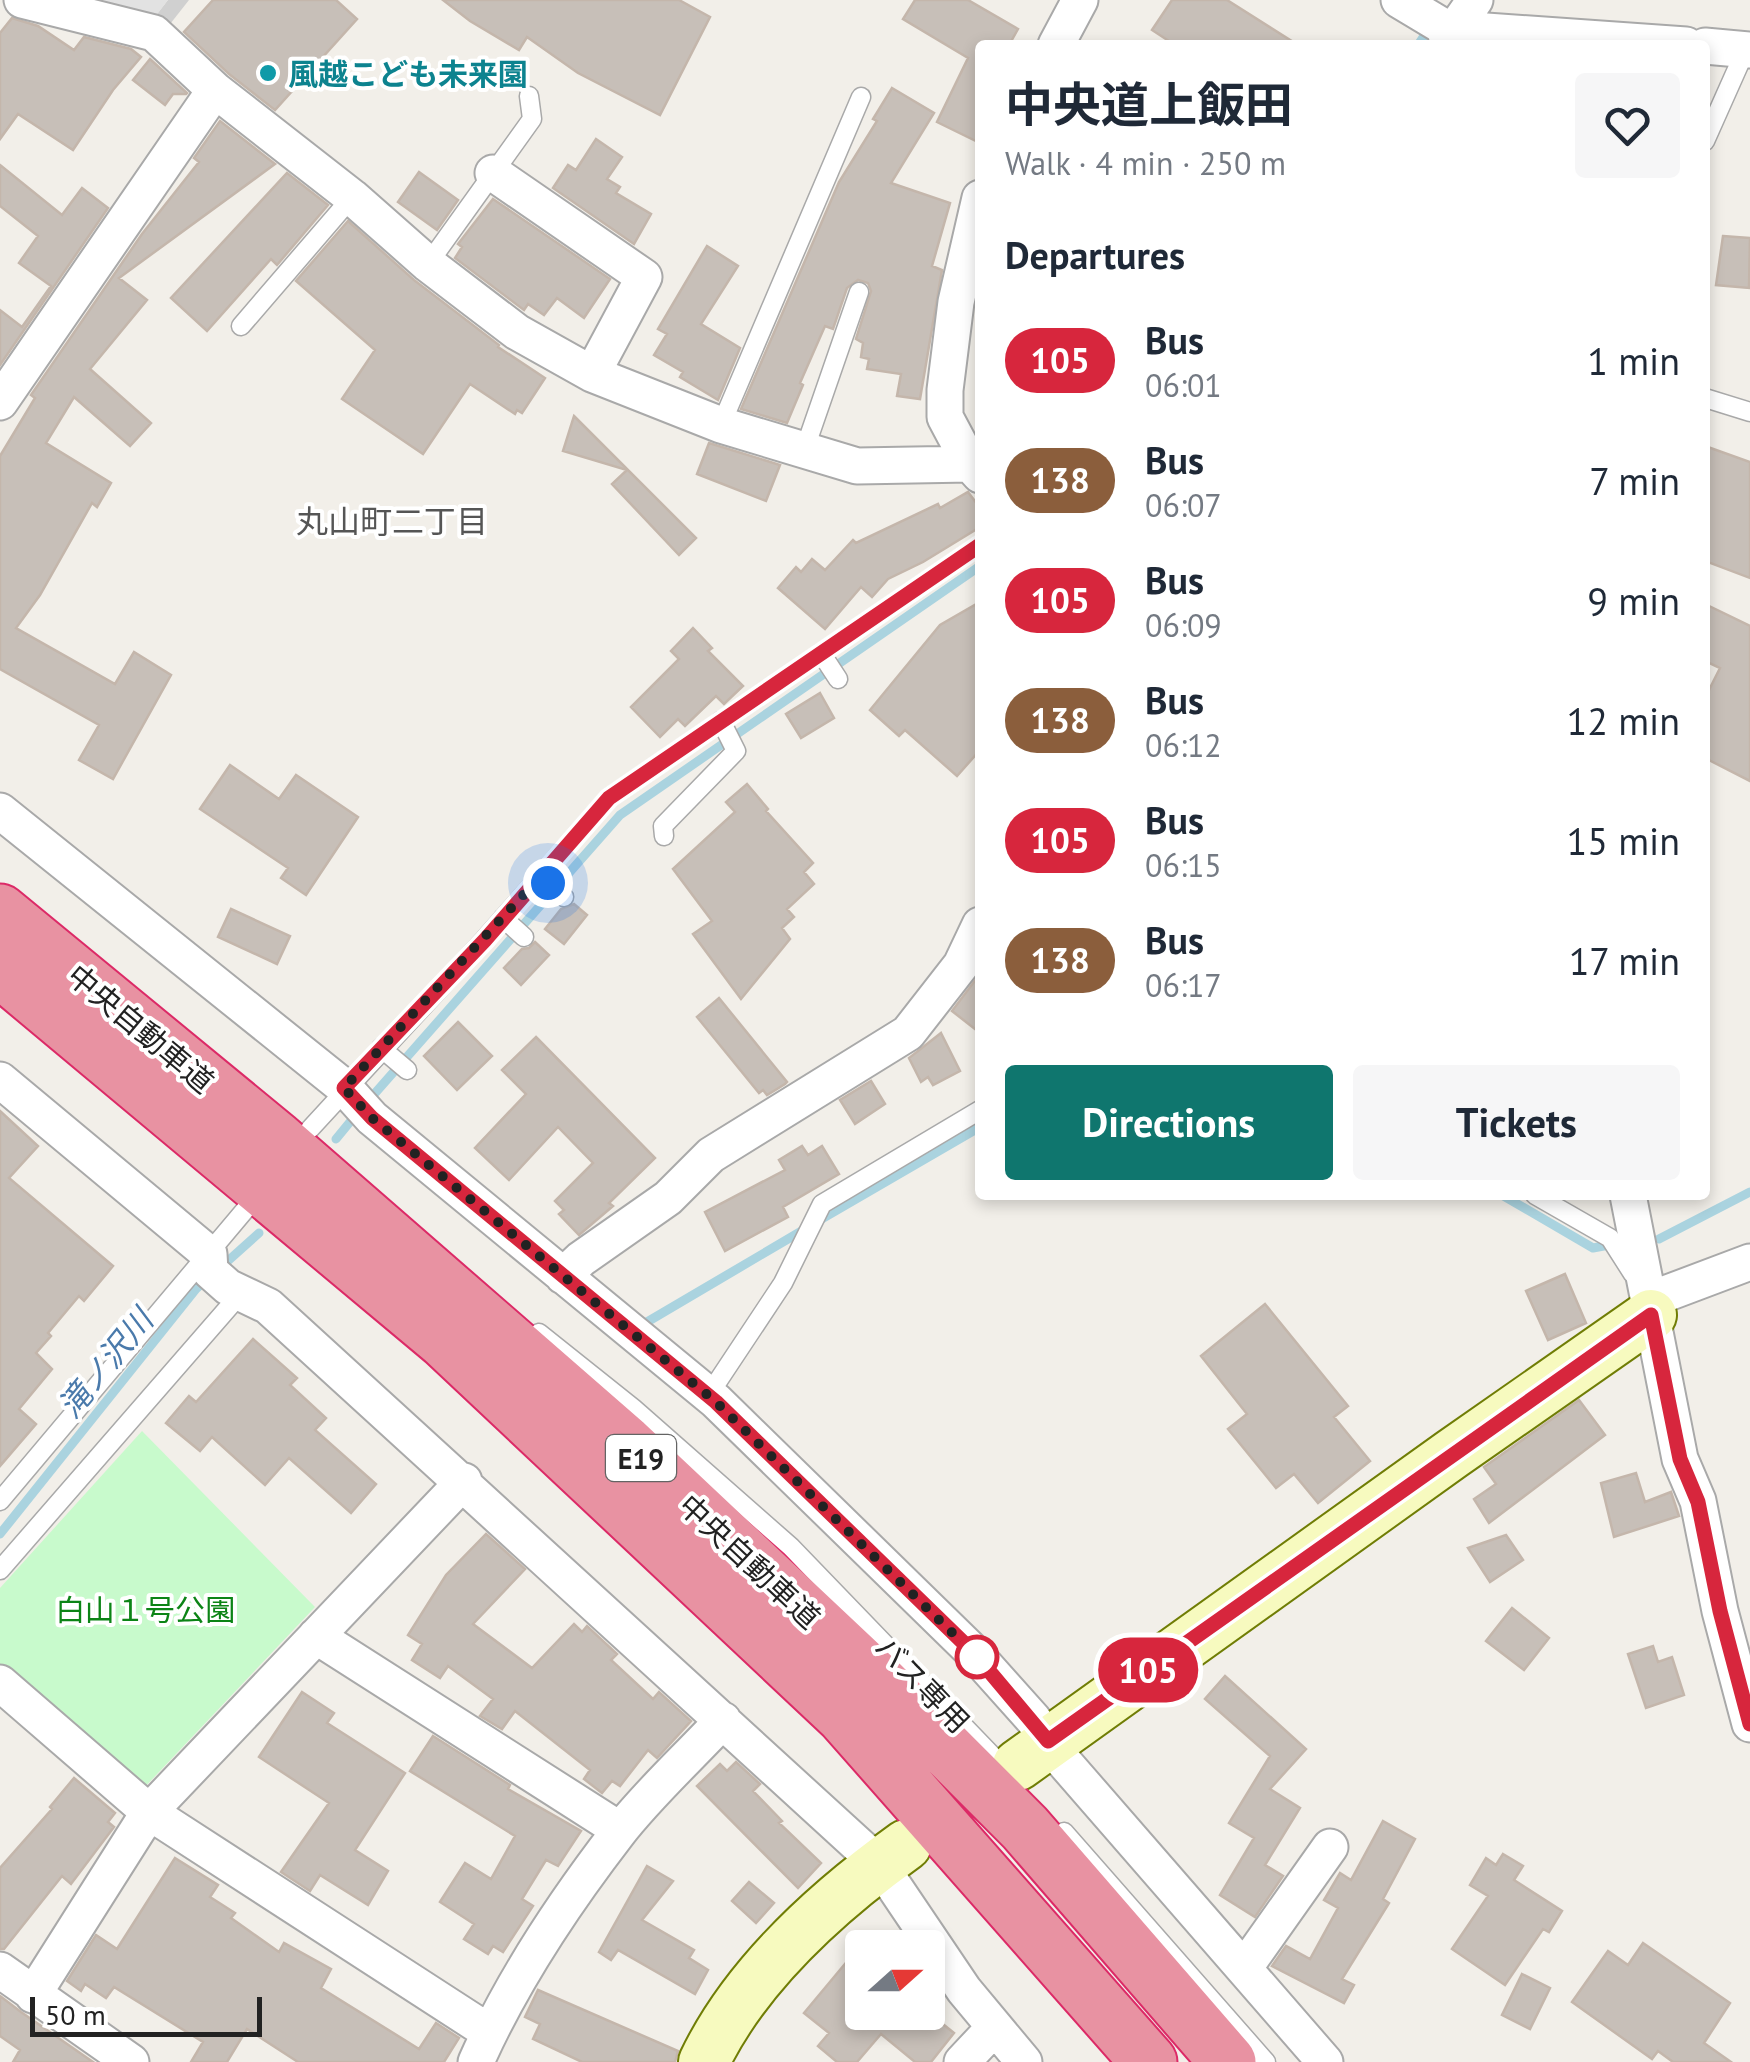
<!DOCTYPE html>
<meta charset="utf-8">
<style>
:root{--surface:#fff;--page:#f6f6f7;--text:#1f2937;--muted:#747a83;--accent:#0f766e}
body{margin:0;font-family:"PT Sans","Noto Sans JP",sans-serif;background:var(--page);color:var(--text);height:100vh;display:flex;flex-direction:column;font-size:38px;white-space:nowrap}
*{box-sizing:border-box;margin:0}
p{font-size:32px;color:var(--muted)}
.icon{flex:none;width:55px;height:55px;fill:none;stroke:currentColor;stroke-width:2;stroke-linecap:round;stroke-linejoin:round}
.map{position:relative;flex:1;overflow:hidden}
.sheet{position:absolute;left:975px;top:40px;width:735px;height:1160px;display:flex;flex-direction:column;background:var(--surface);border-radius:10px;box-shadow:0 5px 15px #0003}
.sheet>*{flex:none}
.badge{padding:0 20px;border-radius:32px;font-size:35px;line-height:65px}
.needle{width:65px;rotate:69deg}
.buttons{position:absolute;left:845px;top:1930px;display:grid;gap:20px}
.buttons a{display:grid;place-items:center;width:100px;height:100px;border-radius:10px;background:var(--surface);box-shadow:0 5px 15px #0003;font-size:50px}
.scale{position:absolute;left:30px;bottom:25px;width:232px;box-sizing:border-box;padding-left:10px;border:5px solid #222;border-top:0;font-size:28px;line-height:35px;white-space:nowrap;color:#222;-webkit-text-stroke:8px #fff;paint-order:stroke}
.you{position:absolute;width:50px;height:50px;margin:-25px;border:8px solid #fff;border-radius:50%;background:#1a73e8;box-shadow:0 0 0 15px #1a73e833}
.map>.badge{position:absolute;translate:-50% -50%;box-shadow:0 0 0 5px #fff}
h2{padding:0 30px;font-size:38px;line-height:90px}
.round{display:grid;place-items:center;flex:none;width:105px;height:105px;border-radius:10px;background:var(--page)}
.overview{display:flex;align-items:center;justify-content:space-between;height:170px;padding:0 30px}
h1{font-size:48px;font-weight:700;line-height:75px}
.action{display:flex;gap:20px;margin-top:auto;padding:20px 30px}
.action a{flex:1;height:115px;border-radius:10px;background:var(--accent);color:#fff;font-size:40px;font-weight:700;line-height:115px;text-align:center}
.action a+a{background:var(--page);color:var(--text)}
ul{padding:0;list-style:none}
li{display:flex;align-items:center;gap:30px;height:120px;padding:0 30px}
li div{flex:1}
li b{display:block;font-size:38px}
li em{font-style:normal}
li .badge{min-width:110px;font-weight:700;text-align:center}
.map>svg:first-child{display:block}
</style>
<div class="map">
<svg width="1750" height="2062" viewBox="0 0 1750 2062">
<rect width="100%" height="100%" fill="#f2efe9"/>
<!-- religious -->
<path fill="#d0d0d0" d="M 168,0 L 189,0 L 163,33 L 150,23 Z"/>
<!-- park -->
<path fill="#c8facc" d="M 142,1431 L 315,1607 L 141,1791 L 0,1669 L 0,1588 Z"/>
<!-- parking -->
<path fill="#e2e2e2" d="M 99,0 L 168,0 L 145,30 L 97,2 Z"/>
<g fill="none" stroke-linecap="round" stroke-linejoin="round">
<!-- stream -->
<path stroke="#aad3df" stroke-width="9" d="M 1418,45 L 1430,27
M 369,1100 L 620,815 L 980,566
M 336,1139 L 359,1111
M 1502,1195 L 1593,1248 L 1609,1245
M 818,1221 L 980,1127
M 1659,1239 L 1750,1192
M 220,1268 L 259,1233
M 647,1322 L 805,1229
M 0,1534 L 196,1289 L 208,1278"/>
</g>
<!-- building -->
<path fill="#c7bfb8" stroke="#c4b6ab" stroke-width="2.5" d="M 213,0 L 336,0 L 357,19 L 275,110 L 229,74 L 184,32 Z
M 443,0 L 679,0 L 710,17 L 660,115 L 578,73 L 527,37 L 519,50 L 470,21 Z
M 915,0 L 968,0 L 1018,29 L 1009,45 L 980,45 L 980,143 L 937,122 L 968,58 L 903,19 Z
M 1172,0 L 1227,0 L 1298,45 L 1175,45 L 1152,30 Z
M 12,18 L 38,26 L 74,50 L 84,37 L 131,49 L 141,57 L 113,90 L 73,150 L 18,114 L 0,139 L 0,33 Z
M 150,59 L 187,93 L 186,94 L 173,94 L 165,105 L 133,80 Z
M 892,88 L 934,113 L 891,183 L 950,203 L 932,266 L 942,270 L 920,399 L 897,396 L 901,374 L 867,369 L 869,359 L 861,357 L 863,343 L 856,339 L 871,291 L 868,283 L 858,280 L 847,288 L 833,329 L 825,326 L 800,383 L 803,385 L 787,423 L 741,409 L 839,182 L 877,121 L 873,119 Z
M 220,121 L 275,164 L 119,278 L 147,300 L 90,369 L 151,423 L 130,446 L 74,397 L 46,443 L 111,483 L 97,507 L 92,503 L 40,595 L 16,628 L 115,684 L 134,652 L 171,675 L 113,779 L 79,760 L 99,725 L 0,669 L 0,456 L 35,398 L 31,395 L 142,234 L 199,162 L 194,158 Z
M 596,139 L 622,157 L 607,179 L 620,187 L 616,193 L 651,214 L 634,244 L 553,188 L 568,165 L 576,170 Z
M 0,165 L 62,215 L 82,188 L 108,208 L 0,365 L 0,310 L 22,327 L 51,286 L 19,263 L 38,236 L 0,206 Z
M 419,172 L 458,200 L 437,230 L 398,202 Z
M 287,173 L 328,205 L 277,265 L 271,259 L 207,331 L 171,298 Z
M 493,199 L 610,279 L 584,318 L 557,298 L 544,315 L 528,304 L 524,310 L 455,258 L 462,247 L 458,244 Z
M 348,221 L 414,280 L 499,345 L 498,347 L 545,378 L 522,413 L 517,410 L 515,414 L 470,384 L 423,454 L 342,399 L 375,350 L 296,281 Z
M 1723,236 L 1750,238 L 1749,288 L 1716,285 Z
M 707,246 L 738,266 L 701,324 L 740,348 L 718,400 L 680,377 L 683,372 L 654,355 L 667,334 L 658,329 Z
M 574,416 L 696,538 L 679,555 L 612,484 L 627,470 L 563,451 Z
M 709,443 L 780,465 L 766,501 L 697,474 Z
M 1705,446 L 1750,462 L 1750,578 L 1705,561 Z
M 968,492 L 980,508 L 980,527 L 923,562 L 888,579 L 872,597 L 861,587 L 825,629 L 778,588 L 796,567 L 801,572 L 812,559 L 825,570 L 853,540 L 856,543 L 938,504 L 940,508 Z
M 980,602 L 980,750 L 957,776 L 905,730 L 899,736 L 870,710 L 940,625 Z
M 1705,604 L 1750,626 L 1750,781 L 1705,758 L 1705,698 L 1720,668 L 1705,661 Z
M 693,628 L 712,648 L 708,651 L 743,686 L 724,704 L 716,696 L 685,726 L 678,719 L 660,737 L 631,707 L 679,659 L 671,651 Z
M 820,693 L 834,718 L 801,738 L 786,714 Z
M 230,765 L 279,799 L 296,775 L 358,817 L 306,895 L 281,878 L 288,868 L 200,809 Z
M 747,784 L 768,809 L 766,811 L 813,863 L 804,872 L 814,884 L 787,909 L 794,917 L 782,928 L 790,939 L 741,999 L 693,934 L 712,921 L 673,869 L 735,812 L 726,802 Z
M 574,904 L 587,915 L 564,944 L 545,929 L 561,909 Z
M 231,909 L 290,936 L 277,964 L 218,937 Z
M 535,942 L 549,955 L 521,985 L 504,968 L 522,949 L 529,948 Z
M 980,974 L 980,1033 L 952,1011 Z
M 719,998 L 787,1082 L 785,1084 L 767,1095 L 763,1090 L 759,1093 L 697,1017 Z
M 458,1022 L 492,1056 L 457,1090 L 424,1056 Z
M 941,1033 L 960,1071 L 933,1085 L 928,1077 L 921,1082 L 909,1058 Z
M 536,1037 L 655,1158 L 609,1203 L 613,1206 L 579,1235 L 559,1214 L 564,1210 L 555,1201 L 593,1163 L 558,1127 L 509,1180 L 475,1148 L 526,1094 L 502,1070 Z
M 871,1081 L 885,1104 L 855,1124 L 840,1100 Z
M 0,1111 L 38,1146 L 9,1178 L 113,1266 L 84,1301 L 79,1296 L 48,1333 L 51,1336 L 36,1353 L 52,1369 L 19,1409 L 36,1424 L 0,1466 Z
M 802,1146 L 808,1155 L 822,1146 L 839,1174 L 783,1207 L 788,1217 L 725,1251 L 705,1212 L 785,1170 L 779,1160 Z
M 1565,1274 L 1586,1323 L 1548,1340 L 1526,1291 Z
M 1265,1304 L 1348,1406 L 1334,1417 L 1370,1461 L 1318,1503 L 1294,1474 L 1276,1488 L 1228,1429 L 1247,1414 L 1201,1356 Z
M 253,1339 L 297,1378 L 290,1385 L 326,1418 L 315,1430 L 376,1484 L 351,1513 L 289,1458 L 265,1485 L 212,1437 L 200,1451 L 166,1423 L 189,1396 L 196,1402 Z
M 1579,1400 L 1605,1435 L 1489,1523 L 1474,1499 L 1496,1484 L 1484,1467 Z
M 1636,1473 L 1645,1502 L 1671,1492 L 1679,1516 L 1614,1537 L 1601,1483 Z
M 486,1534 L 525,1569 L 473,1624 L 532,1668 L 574,1624 L 582,1632 L 587,1626 L 617,1654 L 611,1660 L 653,1699 L 659,1692 L 691,1721 L 657,1758 L 648,1750 L 620,1786 L 612,1781 L 602,1793 L 584,1779 L 590,1770 L 515,1711 L 502,1729 L 480,1716 L 493,1699 L 448,1666 L 440,1678 L 412,1660 L 422,1644 L 408,1635 L 446,1575 Z
M 1506,1535 L 1523,1560 L 1490,1582 L 1468,1548 Z
M 1512,1608 L 1549,1638 L 1524,1670 L 1486,1641 Z
M 1653,1646 L 1658,1662 L 1672,1657 L 1684,1695 L 1646,1708 L 1628,1654 Z
M 1225,1676 L 1306,1749 L 1270,1789 L 1300,1808 L 1265,1865 L 1283,1876 L 1255,1917 L 1220,1895 L 1254,1838 L 1229,1823 L 1270,1756 L 1205,1699 Z
M 302,1692 L 334,1713 L 327,1723 L 405,1773 L 355,1850 L 388,1871 L 368,1905 L 320,1875 L 310,1891 L 281,1872 L 329,1803 L 259,1757 Z
M 433,1736 L 510,1785 L 508,1789 L 581,1831 L 558,1866 L 546,1860 L 522,1899 L 533,1906 L 503,1952 L 493,1946 L 488,1954 L 464,1939 L 474,1924 L 440,1902 L 465,1863 L 491,1879 L 515,1836 L 410,1771 Z
M 736,1762 L 760,1784 L 753,1791 L 782,1821 L 779,1823 L 821,1863 L 798,1888 L 697,1786 L 720,1764 L 727,1771 Z
M 74,1778 L 115,1813 L 108,1822 L 114,1827 L 71,1884 L 62,1876 L 4,1949 L 0,1949 L 0,1868 L 52,1809 L 50,1807 Z
M 1383,1821 L 1415,1839 L 1383,1899 L 1389,1903 L 1342,1979 L 1354,1985 L 1344,2003 L 1272,1966 L 1286,1946 L 1310,1959 L 1338,1908 L 1324,1900 L 1340,1873 L 1351,1880 Z
M 1503,1854 L 1523,1866 L 1514,1880 L 1562,1911 L 1549,1932 L 1543,1929 L 1505,1985 L 1452,1949 L 1488,1896 L 1470,1885 L 1486,1858 L 1496,1865 Z
M 175,1858 L 218,1885 L 210,1897 L 235,1913 L 231,1918 L 279,1952 L 284,1943 L 331,1969 L 321,1988 L 419,2049 L 436,2023 L 459,2038 L 444,2062 L 298,2062 L 247,2029 L 227,2062 L 191,2062 L 203,2042 L 114,1987 L 106,1998 L 85,1984 L 81,1991 L 67,1981 L 96,1935 L 117,1949 Z
M 647,1866 L 673,1881 L 642,1920 L 694,1950 L 689,1958 L 708,1970 L 695,1994 L 618,1950 L 611,1960 L 599,1952 Z
M 749,1882 L 774,1903 L 756,1923 L 732,1901 Z
M 1643,1943 L 1730,2003 L 1704,2043 L 1731,2062 L 1673,2062 L 1658,2051 L 1652,2059 L 1572,2002 L 1608,1951 L 1628,1965 Z
M 849,1959 L 862,1972 L 862,2013 L 928,2012 L 954,2033 L 931,2062 L 915,2062 L 881,2034 L 857,2062 L 837,2062 L 818,2046 L 829,2033 L 804,2013 Z
M 1522,1974 L 1550,1988 L 1530,2029 L 1502,2015 Z
M 538,1990 L 678,2051 L 675,2062 L 582,2062 L 533,2039 L 540,2024 L 525,2017 Z
M 0,1996 L 21,2012 L 93,2062 L 13,2062 L 20,2050 L 0,2036 Z"/>
<g fill="none" stroke-linecap="round" stroke-linejoin="round">
<!-- lane casing -->
<g stroke="#a9a9a9" stroke-width="21">
<path id="lane" d="M 1705,141 L 1746,49
M 428,264 L 532,119 L 529,96
M 241,326 L 352,197
M 1705,398 L 1750,412
M 721,425 L 861,97
M 804,451 L 859,292
M 821,653 L 838,679
M 664,836 L 663,826 L 736,751 L 721,721
M 541,876 L 564,897
M 503,918 L 524,937
M 381,1048 L 407,1070
M 310,1129 L 485,939 L 609,798 L 980,545
M 1535,1195 L 1610,1238 L 1633,1274
M 539,1333 L 633,1408 L 791,1547 L 1009,1773
M 708,1396 L 783,1283 L 822,1204 L 980,1110
M 0,1501 L 250,1204
M 0,1570 L 242,1292
M 1064,1832 L 1266,2062"/>
</g>
<!-- street casing -->
<g stroke="#a9a9a9" stroke-width="39">
<path id="street" d="M 22,0 L 154,33 L 215,90 L 352,197 L 428,264 L 517,332 L 592,374 L 721,425 L 857,466 L 970,464
M 1399,0 L 1444,27 L 1449,45
M 1449,37 L 1472,30 L 1686,45
M 1449,37 L 1475,0
M 1056,45 L 1080,0
M 1705,46 L 1750,50
M 493,173 L 644,277 L 592,374
M 980,198 L 956,302 L 945,390 L 945,417 L 970,464 L 980,475
M 0,402 L 215,90
M 0,811 L 344,1087 L 372,1118 L 716,1401 L 974,1653 L 1033,1719 L 1064,1762 L 1325,2062
M 0,1080 L 209,1254 L 210,1271 L 228,1287 L 268,1306 L 879,1864 L 964,1990 L 1024,2062
M 1628,1195 L 1680,1459 L 1698,1501 L 1720,1611 L 1750,1724
M 563,1276 L 581,1259 L 668,1198 L 711,1155 L 908,1033 L 961,965 L 980,925
M 1649,1300 L 1750,1262
M 316,1636 L 620,1830
M 0,1683 L 149,1812 L 489,2032
M 1245,1967 L 1330,1847
M 0,1970 L 131,2062
M 33,1995 L 149,1812 L 464,1481
M 476,2062 C 512,1981 564,1903 618,1833 C 649,1793 689,1757 723,1720
M 962,2062 L 994,2028"/>
</g>
<!-- secondary casing -->
<g stroke="#707d05" stroke-width="54">
<path id="secondary" d="M 1018,1765 L 1452,1454 L 1651,1315
M 704,2062 C 746,1974 828,1901 906,1845"/>
</g>
<!-- highway casing -->
<g stroke="#dc2a67" stroke-width="59">
<path id="highway" d="M 0,912 L 276,1139 L 625,1443 L 881,1684 L 1025,1828 L 1228,2062
M 0,969 L 444,1340 L 844,1716 L 1149,2062"/>
</g>
<!-- lane -->
<use href="#lane" stroke="#fff" stroke-width="18"/>
<!-- street -->
<use href="#street" stroke="#fff" stroke-width="35"/>
<!-- secondary -->
<use href="#secondary" stroke="#f7fabf" stroke-width="50"/>
<!-- highway -->
<use href="#highway" stroke="#e892a2" stroke-width="55"/>
</g>
<g fill="none" stroke-linecap="round" stroke-linejoin="round">
<!-- line casing -->
<g stroke="#fff" stroke-width="22">
<path id="line" d="M 980,545 L 609,798 L 485,940 L 344,1088 L 372,1118 L 716,1402 L 974,1653 L 1048,1741 L 1651,1315 L 1680,1459 L 1698,1502 L 1720,1611 L 1750,1724"/>
</g>
<!-- line -->
<use href="#line" stroke="#d7263d" stroke-width="15"/>
<!-- walk -->
<path stroke="#222" stroke-width="10" stroke-dasharray="0 18" d="M 548,883 L 541,876 L 344,1088 L 372,1118 L 716,1402 L 977,1657"/>
</g>
<!-- markers -->
<circle fill="#0f9aa8" stroke="#fff" stroke-width="4" cx="268" cy="73" r="10"/>
<circle fill="#fff" stroke="#d7263d" stroke-width="5" cx="977" cy="1657" r="20"/>
<g text-anchor="middle" dominant-baseline="central" stroke-width="8" stroke-linejoin="round" paint-order="stroke">
<!-- shield labels -->
<rect fill="#fff" stroke="#646464" stroke-width="2.5" x="606" y="1435" width="70" height="46" rx="8"/>
<g font-size="28" font-weight="bold" fill="#222">
<text x="641" y="1458">E19</text>
</g>
<!-- culture labels -->
<g font-size="30" font-weight="bold" fill="#0d838f" stroke="#fff" text-anchor="start">
<text x="288" y="73">風越こども未来園</text>
</g>
<!-- street labels -->
<g font-size="30" fill="#222" stroke="#fff">
<text transform="translate(141 1028) rotate(40)">中央自動車道</text>
<text transform="translate(750 1561) rotate(43)">中央自動車道</text>
<text transform="translate(923 1684) rotate(46)">バス専用</text>
</g>
<!-- park labels -->
<g font-size="30" fill="#0c8416" stroke="#fff">
<text x="145" y="1609">白山１号公園</text>
</g>
<!-- neighbourhood labels -->
<g font-size="32" fill="#555" stroke="#fff">
<text x="392" y="521">丸山町二丁目</text>
</g>
<!-- water labels -->
<g font-size="32" font-style="italic" fill="#4a7aab" stroke="#fff">
<text transform="translate(105 1363) rotate(-51)">滝ノ沢川</text>
</g>
</g>
</svg>
<div class="buttons">
<a><svg class="needle" viewBox="-14 -14 28 28"><path d="M0-13l5 13h-10z" fill="#e53935"/><path d="M0 13l5-13h-10z" fill="#747a83"/></svg></a>
</div>
<div class="scale">50 m</div>
<div class="you" style="left:548px;top:883px"></div>
<b class="badge" style="left:1148px;top:1670px;background:#d7263d;color:#fff">105</b>
<section class="sheet">
<div class="overview"><div><h1>中央道上飯田</h1><p>Walk · 4 min · 250 m</p></div><a class="round"><svg class="icon" aria-label="heart" viewBox="0 0 24 24"><path d="M12 20l-8-8c-3-5 5-10 8-4 3-6 11-1 8 4z"/></svg></a></div>
<h2>Departures</h2>
<ul>
<li><span class="badge" style="background:#d7263d;color:#fff">105</span><div><b>Bus</b><p>06:01</p></div><em>1 min</em></li>
<li><span class="badge" style="background:#8b5e3c;color:#fff">138</span><div><b>Bus</b><p>06:07</p></div><em>7 min</em></li>
<li><span class="badge" style="background:#d7263d;color:#fff">105</span><div><b>Bus</b><p>06:09</p></div><em>9 min</em></li>
<li><span class="badge" style="background:#8b5e3c;color:#fff">138</span><div><b>Bus</b><p>06:12</p></div><em>12 min</em></li>
<li><span class="badge" style="background:#d7263d;color:#fff">105</span><div><b>Bus</b><p>06:15</p></div><em>15 min</em></li>
<li><span class="badge" style="background:#8b5e3c;color:#fff">138</span><div><b>Bus</b><p>06:17</p></div><em>17 min</em></li>
</ul>
<div class="action"><a>Directions</a><a>Tickets</a></div>
</section>
</div>
